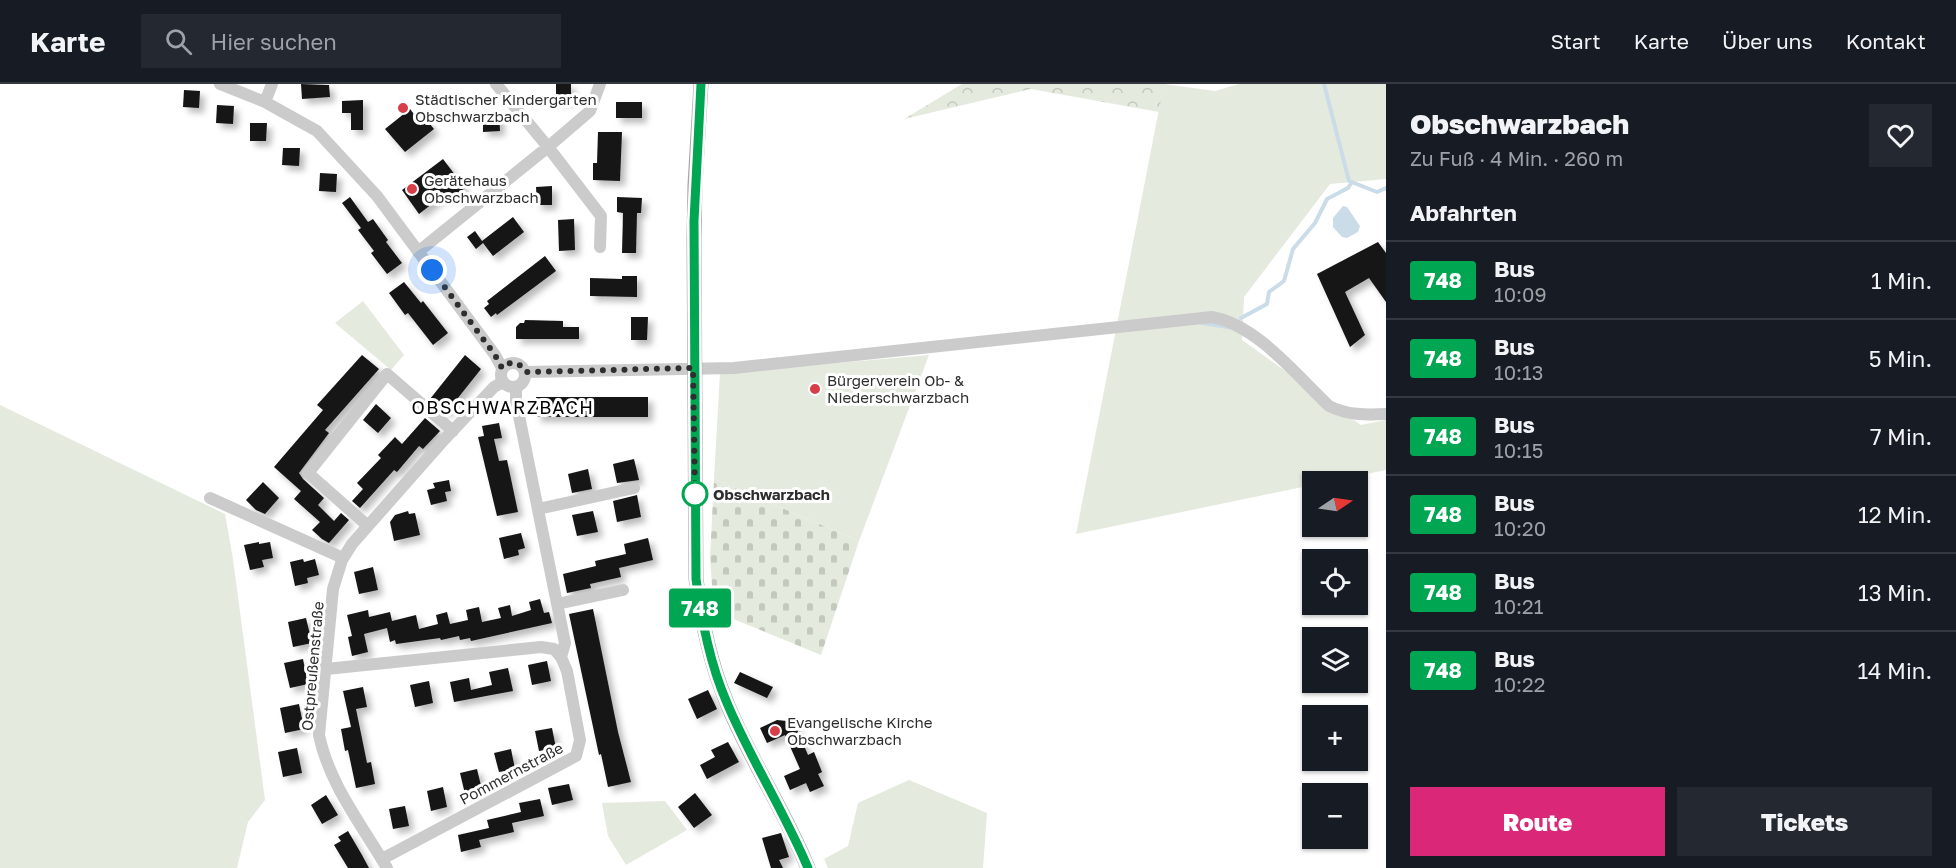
<!DOCTYPE html>
<html lang="de">
<meta charset="utf-8">
<style>
:root{--surface:#171b24;--page:#242831;--text:#f1f3f6;--muted:#9ea1a6;--line:#363941;--accent:#db2777}
body{margin:0;font-family:"Golos Text",sans-serif;background:var(--page);color:var(--text);height:100vh;display:flex;flex-direction:column;font-size:22px;white-space:nowrap}
*{box-sizing:border-box;margin:0}
p{font-size:20px;color:var(--muted)}
.icon{flex:none;width:33px;height:33px;fill:none;stroke:currentColor;stroke-width:2;stroke-linecap:round;stroke-linejoin:round}
.map{position:relative;flex:1;overflow:hidden}
.drawer{display:flex;flex-direction:column;background:var(--surface);width:570px}
.drawer>*{flex:none}
.badge{padding:0 12px;border-radius:4px;font-size:21px;line-height:39px}
.needle{width:39px;rotate:77deg}
.tools{position:absolute;left:1302px;top:387px;display:grid;gap:12px}
.tools a{display:grid;place-items:center;width:66px;height:66px;border-radius:0px;background:var(--surface);box-shadow:0 2px 4px #0004;font-size:30px}
.you{position:absolute;width:30px;height:30px;margin:-15px;border:4px solid #fff;border-radius:50%;background:#1a73e8;box-shadow:0 0 0 9px #1a73e833}
.map>.badge{position:absolute;translate:-50% -50%;box-shadow:0 0 0 3px #fff}
h2{padding:0 24px;font-size:22px;line-height:54px}
.round{display:grid;place-items:center;flex:none;width:63px;height:63px;border-radius:0px;background:var(--page)}
.head{display:flex;align-items:center;justify-content:space-between;height:102px;padding:0 24px}
h1{font-size:28px;font-weight:800;line-height:45px}
.button{display:flex;gap:12px;margin-top:auto;padding:12px 24px}
.button a{flex:1;height:69px;border-radius:0px;background:var(--accent);color:#fff;font-size:24px;font-weight:800;line-height:69px;text-align:center}
.button a+a{background:var(--page);color:var(--text)}
ul{padding:0;list-style:none}
li{display:flex;align-items:center;gap:18px;height:78px;padding:0 24px;border-top:2px solid var(--line)}
li div{flex:1}
li b{display:block;font-size:22px}
li em{font-style:normal}
li .badge{min-width:66px;font-weight:700;text-align:center}
header{display:flex;align-items:center;gap:36px;box-sizing:border-box;height:84px;padding:0 30px;background:var(--surface);border-bottom:2px solid var(--line)}
header strong{font-size:28px}
nav{display:flex;gap:33px;margin-inline-start:auto;font-size:21px}
.search{width:420px;height:54px;background:var(--page);display:flex;align-items:center;gap:15px;box-sizing:border-box;padding:0 21px;border-radius:0px;color:var(--muted);font-size:22px}
main{display:flex;flex:1;min-height:0}
.map>svg:first-child{display:block}
</style>
<header>
<strong>Karte</strong>
<div class="search"><svg class="icon" aria-label="search" viewBox="0 0 24 24"><circle cx="10" cy="10" r="6"/><path d="M15 15l6 6"/></svg>Hier suchen</div>
<nav><a>Start</a><a>Karte</a><a>Über uns</a><a>Kontakt</a></nav>
</header>
<main>
<div class="map">
<svg width="1386" height="784" viewBox="0 0 1386 784">
<defs>
<pattern id="forest-crowns" width="20" height="18" patternUnits="userSpaceOnUse" patternTransform="scale(1.5)"><rect width="20" height="18" fill="#e4eadd"/><path d="M2 6a3 3 0 1 1 6 0M12 15a3 3 0 1 1 6 0" fill="none" stroke="#c4c9be"/></pattern>
<pattern id="cemetery-stones" width="16" height="16" patternUnits="userSpaceOnUse" patternTransform="scale(1.5)"><rect width="16" height="16" fill="#e4eadd"/><path d="M2 7V4a2 2 0 0 1 4 0v3zM10 15v-3a2 2 0 0 1 4 0v3z" fill="#c4c9be"/></pattern>
<filter id="shadow"><feDropShadow dx="5" dy="5" stdDeviation="3" flood-color="#0004"/></filter>
</defs>
<rect width="100%" height="100%" fill="#fff"/>
<!-- green -->
<path fill="#e4eadd" d="M 1164,0 L 1215,7 L 1239,0 L 1386,0 L 1386,95 L 1330,100 L 1244,213 L 1242,256 L 1361,341 L 1386,336 L 1386,386 L 1332,397 L 1312,398 L 1312,401 L 1076,450 Z
M 363,217 L 404,271 L 391,286 L 335,239 Z
M 929,271 L 859,457 L 714,395 L 720,289 Z
M 0,321 L 225,430 L 233,475 L 265,716 L 248,738 L 237,784 L 0,784 Z
M 909,696 L 987,729 L 983,784 L 828,784 L 824,775 L 848,762 L 858,719 Z
M 665,717 L 687,746 L 626,781 L 608,752 L 602,719 Z"/>
<!-- forest -->
<path fill="url(#forest-crowns)" d="M 962,0 L 1164,0 L 1159,28 L 1031,5 L 904,35 Z"/>
<!-- cemetery -->
<path fill="url(#cemetery-stones)" d="M 714,395 L 859,457 L 821,571 L 714,527 L 710,474 Z"/>
<!-- water -->
<path fill="#cadce8" d="M 1343,122 L 1347,123 L 1360,142 L 1358,148 L 1347,154 L 1342,153 L 1333,143 L 1333,134 Z"/>
<g fill="none" stroke-linecap="round" stroke-linejoin="round">
<!-- stream -->
<path stroke="#cadce8" stroke-width="4" d="M 1324,0 L 1349,97 L 1377,108 L 1386,104
M 1241,234 L 1267,220 L 1269,208 L 1284,197 L 1293,165 L 1315,139 L 1327,115 L 1348,104 L 1352,98
M 1203,239 L 1228,243"/>
</g>
<!-- building -->
<path fill="#151515" filter="url(#shadow)" d="M 301,0 L 329,1 L 330,13 L 302,15 Z
M 556,0 L 571,0 L 571,17 L 556,17 Z
M 184,6 L 200,7 L 199,24 L 183,23 Z
M 363,16 L 363,46 L 351,46 L 351,29 L 342,29 L 342,17 Z
M 616,18 L 642,18 L 642,34 L 616,34 Z
M 217,21 L 234,22 L 233,40 L 216,39 Z
M 410,25 L 420,38 L 425,34 L 434,45 L 405,68 L 385,45 Z
M 483,30 L 499,30 L 500,47 L 483,48 Z
M 250,39 L 267,39 L 266,57 L 250,57 Z
M 598,48 L 622,48 L 620,97 L 593,96 L 593,79 L 597,79 Z
M 283,64 L 300,64 L 299,82 L 282,81 Z
M 443,75 L 465,104 L 450,115 L 446,109 L 419,130 L 402,106 Z
M 320,89 L 337,90 L 336,108 L 319,107 Z
M 552,102 L 552,121 L 537,121 L 536,103 Z
M 350,113 L 368,138 L 373,135 L 388,156 L 386,158 L 402,179 L 387,190 L 371,169 L 374,167 L 358,146 L 361,144 L 342,119 Z
M 617,113 L 642,114 L 641,129 L 637,129 L 636,169 L 622,169 L 623,129 L 617,128 Z
M 513,133 L 524,148 L 493,172 L 483,159 L 476,165 L 467,153 L 475,147 L 482,157 Z
M 574,135 L 575,166 L 559,167 L 558,136 Z
M 1378,158 L 1386,169 L 1386,218 L 1369,194 L 1345,208 L 1365,251 L 1350,263 L 1317,190 Z
M 545,172 L 556,187 L 497,231 L 496,229 L 491,233 L 484,224 L 489,220 L 487,217 Z
M 622,192 L 637,192 L 637,213 L 590,212 L 590,194 L 622,195 Z
M 404,198 L 421,219 L 423,217 L 448,249 L 433,261 L 408,229 L 405,231 L 389,209 Z
M 631,233 L 648,233 L 647,256 L 631,256 Z
M 525,236 L 563,237 L 563,243 L 579,243 L 579,255 L 516,255 L 516,243 L 520,239 L 524,239 Z
M 362,271 L 379,285 L 325,346 L 329,349 L 299,389 L 303,395 L 324,414 L 318,421 L 334,437 L 341,429 L 349,436 L 329,459 L 322,455 L 312,446 L 320,438 L 294,415 L 301,407 L 274,383 L 323,326 L 317,321 Z
M 465,271 L 481,285 L 446,329 L 430,315 Z
M 536,313 L 648,313 L 648,333 L 536,333 Z
M 376,320 L 391,334 L 378,349 L 363,336 Z
M 425,334 L 440,347 L 423,365 L 419,362 L 397,388 L 394,386 L 360,424 L 352,417 L 363,405 L 357,399 L 381,374 L 378,371 L 395,353 L 402,360 Z
M 499,339 L 502,354 L 494,355 L 499,377 L 507,376 L 518,428 L 497,432 L 478,353 L 484,352 L 482,342 Z
M 634,375 L 639,396 L 617,399 L 613,380 Z
M 588,385 L 592,405 L 572,409 L 568,390 Z
M 449,396 L 451,407 L 445,408 L 447,417 L 431,421 L 427,406 L 435,404 L 433,399 Z
M 263,398 L 279,414 L 265,430 L 256,426 L 246,416 Z
M 637,411 L 641,433 L 617,438 L 613,417 Z
M 408,427 L 409,430 L 415,429 L 420,451 L 394,457 L 390,438 L 395,431 Z
M 593,427 L 598,448 L 577,452 L 572,431 Z
M 521,449 L 525,464 L 518,466 L 519,471 L 504,475 L 499,454 Z
M 648,454 L 653,476 L 619,484 L 621,493 L 590,500 L 591,504 L 567,509 L 563,490 L 596,482 L 595,477 L 626,470 L 624,460 Z
M 259,458 L 259,460 L 270,458 L 273,474 L 262,476 L 264,483 L 250,486 L 244,461 Z
M 303,475 L 304,478 L 315,475 L 319,491 L 307,494 L 308,499 L 295,502 L 290,478 Z
M 373,483 L 378,506 L 359,510 L 354,488 Z
M 540,515 L 544,529 L 549,528 L 552,539 L 471,557 L 470,554 L 460,556 L 459,552 L 441,556 L 440,554 L 396,560 L 395,556 L 390,558 L 387,544 L 364,550 L 368,568 L 352,572 L 348,553 L 352,552 L 347,531 L 368,526 L 369,533 L 390,528 L 392,537 L 416,531 L 419,545 L 438,540 L 436,531 L 447,528 L 450,540 L 468,536 L 466,526 L 479,523 L 482,538 L 501,534 L 498,524 L 510,521 L 512,532 L 531,526 L 529,518 Z
M 593,525 L 618,648 L 631,698 L 608,703 L 601,670 L 599,671 L 569,530 Z
M 306,534 L 312,559 L 293,563 L 288,538 Z
M 303,575 L 308,600 L 290,604 L 284,579 Z
M 547,577 L 551,597 L 532,601 L 528,581 Z
M 508,584 L 513,607 L 454,618 L 450,598 L 469,594 L 471,606 L 492,601 L 489,588 Z
M 740,588 L 773,603 L 767,614 L 734,599 Z
M 429,597 L 433,619 L 415,623 L 410,601 Z
M 363,603 L 367,623 L 356,625 L 367,679 L 371,678 L 375,700 L 356,704 L 348,666 L 345,667 L 341,645 L 351,643 L 343,607 Z
M 708,606 L 717,625 L 697,635 L 688,615 Z
M 299,620 L 304,645 L 285,649 L 280,624 Z
M 792,634 L 808,671 L 814,668 L 822,688 L 818,690 L 824,702 L 810,708 L 806,699 L 790,706 L 784,692 L 800,685 L 785,651 L 767,659 L 760,644 L 777,636 L 787,637 Z
M 552,644 L 556,664 L 539,667 L 535,647 Z
M 728,658 L 739,678 L 707,695 L 700,681 L 715,673 L 711,666 Z
M 297,664 L 302,689 L 283,693 L 278,668 Z
M 511,665 L 515,685 L 499,688 L 494,669 Z
M 477,685 L 482,706 L 465,710 L 460,689 Z
M 569,700 L 573,716 L 552,721 L 548,704 Z
M 443,703 L 447,723 L 431,727 L 427,707 Z
M 695,709 L 712,731 L 694,744 L 678,723 Z
M 326,711 L 338,731 L 322,740 L 311,721 Z
M 540,715 L 544,732 L 512,739 L 514,748 L 479,756 L 481,763 L 461,768 L 458,751 L 489,744 L 487,736 L 521,728 L 519,719 Z
M 405,722 L 409,742 L 393,745 L 389,725 Z
M 348,747 L 362,771 L 369,784 L 348,784 L 334,761 L 341,757 L 338,753 Z
M 781,749 L 789,773 L 779,776 L 783,784 L 771,784 L 762,754 Z"/>
<g fill="none" stroke-linecap="round" stroke-linejoin="round">
<!-- minor -->
<path stroke="#cbcbcb" stroke-width="12" d="M 220,0 L 265,18 L 317,47 L 377,112 L 495,271 L 502,284
M 496,0 L 548,63 L 601,132 L 600,163
M 265,18 L 272,0
M 418,168 L 548,63 L 590,27 L 600,0
M501 291a12 12 0 1 1 24 0a12 12 0 1 1-24 0Z
M 525,288 L 734,284 L 1212,233 C 1257,241 1296,291 1329,322 C 1347,331 1365,331 1386,330
M 516,303 L 516,317 L 565,559 L 561,573
M 210,414 L 343,474
M 538,425 L 634,404
M 368,442 L 308,389 L 387,290 L 453,347
M 557,520 L 623,506
M 326,585 L 541,563 L 554,565 L 561,573 L 567,587 L 580,656 L 576,672 L 382,775
M 387,784 C 362,741 329,700 319,651 L 333,505 L 342,476 L 352,460 L 442,358 L 494,303 L 503,298"/>
<!-- major -->
<path stroke="#a6a6a6" stroke-width="15" d="M 701,0 L 695,101 L 694,155 L 696,495 C 702,538 710,579 727,619 C 750,676 785,727 808,784"/>
</g>
<g fill="none" stroke-linecap="round" stroke-linejoin="round">
<!-- line casing -->
<g stroke="#fff" stroke-width="14">
<path id="line" d="M 701,0 L 694,137 L 696,495 C 702,538 710,580 727,619 C 751,676 784,727 808,784"/>
</g>
<!-- line -->
<use href="#line" stroke="#00a651" stroke-width="9"/>
<!-- walk -->
<path stroke="#2e2e2e" stroke-width="6" stroke-dasharray="0 10.8" d="M 432,186 L 495,271 L 502,284 C 511,276 519,277 525,288 L 693,284 L 695,410"/>
</g>
<!-- markers -->
<g fill="#d63e48" stroke="#fff" stroke-width="2">
<circle cx="403" cy="24" r="6"/>
<circle cx="412" cy="105" r="6"/>
<circle cx="815" cy="305" r="6"/>
<circle cx="775" cy="647" r="6"/>
</g>
<circle fill="#fff" stroke="#00a651" stroke-width="3" cx="695" cy="410" r="12"/>
<g text-anchor="middle" dominant-baseline="central" stroke-width="6" stroke-linejoin="round" paint-order="stroke">
<!-- poi labels -->
<g font-size="15" fill="#2e2e2e" stroke="#fff" text-anchor="start">
<text x="415" y="15">Städtischer Kindergarten<tspan x="415" dy="17">Obschwarzbach</tspan></text>
<text x="424" y="96">Gerätehaus<tspan x="424" dy="17">Obschwarzbach</tspan></text>
<text x="827" y="296">Bürgerverein Ob- &amp;<tspan x="827" dy="17">Niederschwarzbach</tspan></text>
<text x="787" y="638">Evangelische Kirche<tspan x="787" dy="17">Obschwarzbach</tspan></text>
</g>
<!-- stop labels -->
<g font-size="15" font-weight="bold" fill="#2e2e2e" stroke="#fff" text-anchor="start">
<text x="713" y="410">Obschwarzbach</text>
</g>
<!-- street labels -->
<g font-size="15" fill="#2e2e2e" stroke="#fff">
<text transform="translate(312 582) rotate(-85)">Ostpreußenstraße</text>
<text transform="translate(511 689) rotate(-28)">Pommernstraße</text>
</g>
<!-- quarter labels -->
<g font-size="18" letter-spacing="1.5" fill="#000" stroke="#fff">
<text x="503" y="323">OBSCHWARZBACH</text>
</g>
</g>
</svg>
<div class="tools">
<a><svg class="needle" viewBox="-14 -14 28 28"><path d="M0-13l5 13h-10z" fill="#e53935"/><path d="M0 13l5-13h-10z" fill="#9ea1a6"/></svg></a>
<a><svg class="icon" aria-label="locate" viewBox="0 0 24 24"><circle cx="12" cy="12" r="6"/><path d="M12 2v4M12 18v4M2 12h4M18 12h4"/></svg></a>
<a><svg class="icon" aria-label="layers" viewBox="0 0 24 24"><path d="M12 4l9 5-9 5-9-5zM3 14l9 5 9-5"/></svg></a>
<a>+</a>
<a>−</a>
</div>
<div class="you" style="left:432px;top:186px"></div>
<b class="badge" style="left:700px;top:524px;background:#00a651;color:#fff">748</b>
</div>
<section class="drawer">
<div class="head"><div><h1>Obschwarzbach</h1><p>Zu Fuß · 4 Min. · 260 m</p></div><a class="round"><svg class="icon" aria-label="heart" viewBox="0 0 24 24"><path d="M12 20l-8-8c-3-5 5-10 8-4 3-6 11-1 8 4z"/></svg></a></div>
<h2>Abfahrten</h2>
<ul>
<li><span class="badge" style="background:#00a651;color:#fff">748</span><div><b>Bus</b><p>10:09</p></div><em>1 Min.</em></li>
<li><span class="badge" style="background:#00a651;color:#fff">748</span><div><b>Bus</b><p>10:13</p></div><em>5 Min.</em></li>
<li><span class="badge" style="background:#00a651;color:#fff">748</span><div><b>Bus</b><p>10:15</p></div><em>7 Min.</em></li>
<li><span class="badge" style="background:#00a651;color:#fff">748</span><div><b>Bus</b><p>10:20</p></div><em>12 Min.</em></li>
<li><span class="badge" style="background:#00a651;color:#fff">748</span><div><b>Bus</b><p>10:21</p></div><em>13 Min.</em></li>
<li><span class="badge" style="background:#00a651;color:#fff">748</span><div><b>Bus</b><p>10:22</p></div><em>14 Min.</em></li>
</ul>
<div class="button"><a>Route</a><a>Tickets</a></div>
</section>
</main>
